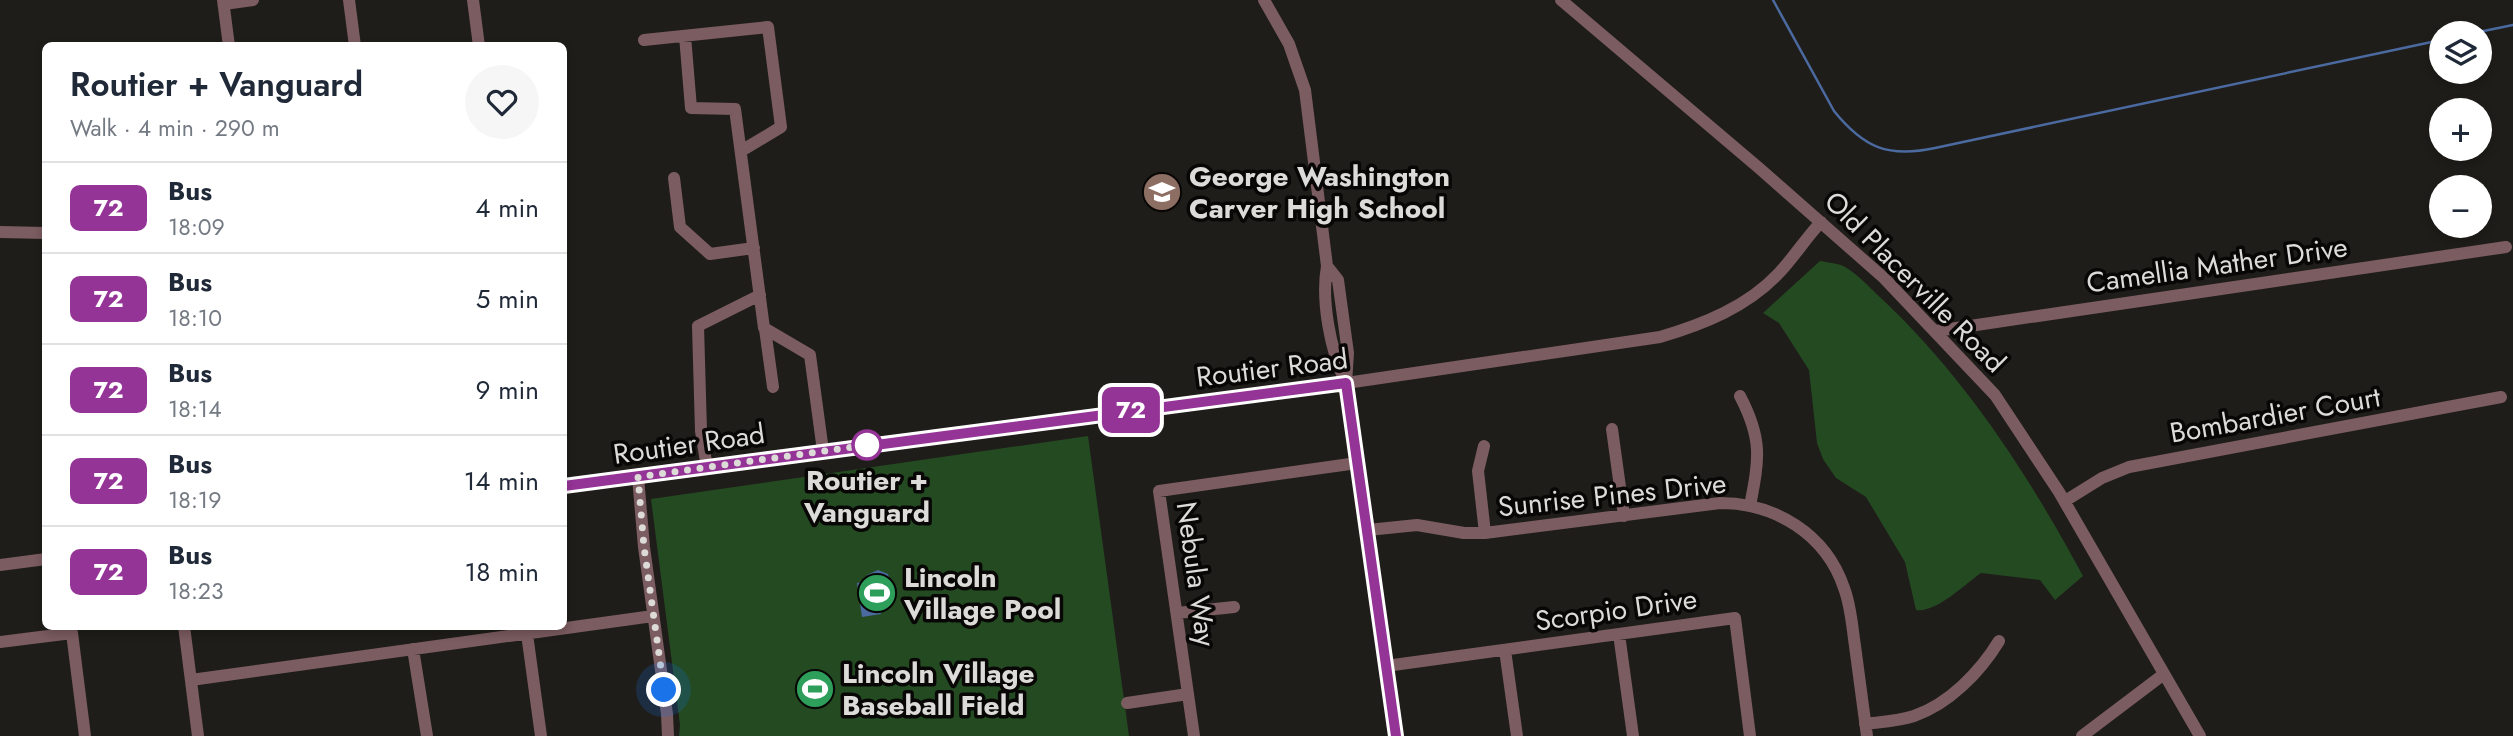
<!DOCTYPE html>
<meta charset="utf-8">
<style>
:root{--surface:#fff;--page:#f6f6f7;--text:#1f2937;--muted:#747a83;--line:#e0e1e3}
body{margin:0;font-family:Jost,sans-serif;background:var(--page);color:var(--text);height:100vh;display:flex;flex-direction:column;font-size:26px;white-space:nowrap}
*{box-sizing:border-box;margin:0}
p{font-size:23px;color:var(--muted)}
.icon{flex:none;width:38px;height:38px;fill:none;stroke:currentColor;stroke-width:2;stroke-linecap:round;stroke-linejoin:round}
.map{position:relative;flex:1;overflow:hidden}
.details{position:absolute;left:42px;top:42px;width:525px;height:588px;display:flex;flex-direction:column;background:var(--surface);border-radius:10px;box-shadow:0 4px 10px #0003}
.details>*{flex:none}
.badge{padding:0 14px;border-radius:10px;font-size:24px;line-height:46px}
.buttons{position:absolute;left:2429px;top:21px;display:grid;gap:14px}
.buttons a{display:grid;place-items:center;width:63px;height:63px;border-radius:50%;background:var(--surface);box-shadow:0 4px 10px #0003;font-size:35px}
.you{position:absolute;width:35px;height:35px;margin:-18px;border:5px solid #fff;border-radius:50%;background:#1a73e8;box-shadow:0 0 0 10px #1a73e833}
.map>.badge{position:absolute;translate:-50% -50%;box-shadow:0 0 0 4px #fff}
.round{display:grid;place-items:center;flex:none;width:74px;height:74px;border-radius:37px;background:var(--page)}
.headline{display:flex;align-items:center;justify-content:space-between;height:119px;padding:0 28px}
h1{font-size:33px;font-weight:600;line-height:52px}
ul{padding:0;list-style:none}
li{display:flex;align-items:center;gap:21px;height:91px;padding:0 28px;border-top:2px solid var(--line)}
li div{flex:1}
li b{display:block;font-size:26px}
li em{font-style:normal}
li .badge{min-width:77px;font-weight:700;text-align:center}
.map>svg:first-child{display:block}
</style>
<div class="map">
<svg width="2513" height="736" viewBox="0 0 2513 736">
<rect width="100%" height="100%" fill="#1f1d19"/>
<!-- green -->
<path fill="#244a22" d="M 1820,261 C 1826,262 1834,263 1841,265 C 1855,271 1871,289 1882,299 C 1966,378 2029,476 2083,576 L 2055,600 L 2040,580 L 1981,573 C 1964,585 1936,613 1916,610 L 1905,562 L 1866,497 L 1836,478 L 1823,459 L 1817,443 L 1809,370 L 1779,323 L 1763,313 Z
M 1088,436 L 1129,736 L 679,736 L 680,725 L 651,499 Z"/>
<!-- water -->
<path fill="#4b6aa0" d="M 878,570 L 888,574 L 892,588 L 878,590 L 881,614 L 862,617 L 857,583 L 873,580 L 867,575 Z"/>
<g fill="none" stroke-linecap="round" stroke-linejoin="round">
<!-- stream -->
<path stroke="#4b6aa0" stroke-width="2.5" d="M 1773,0 L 1834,111 C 1864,148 1888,158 1935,148 L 2441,40
M 2474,33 L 2513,25"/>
<!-- minor -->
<path stroke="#7b5c60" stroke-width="12" d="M 223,0 L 229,46
M 349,0 L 355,46
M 473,0 L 479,46
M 1264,0 L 1289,44 L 1305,90 L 1327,266 C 1321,300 1330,349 1345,381
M 1561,0 L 1759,168 L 1884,278 L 1995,395 L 2059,492 L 2200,736
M 224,4 L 253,0
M 685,36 L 691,108 L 735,109 L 764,328 L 810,355 L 823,451
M 644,40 L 768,27 L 781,127 L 741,151
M 674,178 L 680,227 L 710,254 L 754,248
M 0,232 L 46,233
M 1327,266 L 1338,280 L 1348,353 L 1346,383 L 1396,736
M 765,329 L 773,387
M 1936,331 L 2506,247
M 1740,396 C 1763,440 1759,459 1750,506
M 1612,429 L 1624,516
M 1484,446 L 1478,471 L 1485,533
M 707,468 L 701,431 L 698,326 L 760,295
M 638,477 L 644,547 L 667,714 L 668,736
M 564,486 L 1326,386 L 1660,337 C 1704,324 1747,307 1779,273 C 1794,257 1806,238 1821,222
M 2065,501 L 2102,478 L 2129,467 L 2501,397
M 1368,530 L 1417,525 L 1464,533 L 1485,533 L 1720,503 C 1775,503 1826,534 1844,588 C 1851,606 1852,626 1855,646 C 1859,676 1863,706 1867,736
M 0,565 L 46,559
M 1177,613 L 1234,607
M 184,626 L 198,736
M 527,634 L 541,736
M 1619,634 L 1633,736
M 0,642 L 72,633 L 85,736
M 413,649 L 427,736
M 1505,650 L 1517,736
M 1386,666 L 1735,618 L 1750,736
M 191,680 L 653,616
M 1127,703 L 1188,694
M 1865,724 C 1881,722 1899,721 1914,716 C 1949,704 1980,672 1999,641
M 1194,736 L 1159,491 L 1357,463
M 2082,736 L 2164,674"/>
</g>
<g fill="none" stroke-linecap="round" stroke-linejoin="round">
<!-- line casing -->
<g stroke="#fff" stroke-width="16">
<path id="line" d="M 564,486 L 1346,383 L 1396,736"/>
</g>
<!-- line -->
<use href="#line" stroke="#953497" stroke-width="10"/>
<!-- walk -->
<path stroke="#dcdbd8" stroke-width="7" stroke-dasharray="0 12.6" d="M 664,690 L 644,547 L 638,477 L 867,445"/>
</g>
<!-- icons -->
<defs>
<g id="school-disc" transform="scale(2.0125)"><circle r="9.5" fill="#8d6e63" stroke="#080706"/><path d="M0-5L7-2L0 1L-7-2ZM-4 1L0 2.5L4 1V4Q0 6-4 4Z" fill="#fff"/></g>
<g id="stadium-disc" transform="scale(2.0125)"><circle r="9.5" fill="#2e9e5b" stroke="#080706"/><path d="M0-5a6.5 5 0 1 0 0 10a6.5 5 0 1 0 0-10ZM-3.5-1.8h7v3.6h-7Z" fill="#fff"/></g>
</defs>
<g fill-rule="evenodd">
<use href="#school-disc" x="1162" y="192"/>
<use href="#stadium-disc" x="877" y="593"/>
<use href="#stadium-disc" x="815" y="689"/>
</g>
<!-- markers -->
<circle fill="#fff" stroke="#953497" stroke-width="3.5" cx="867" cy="445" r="14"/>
<g text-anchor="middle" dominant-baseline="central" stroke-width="7" stroke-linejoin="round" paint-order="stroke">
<!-- poi labels -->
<g font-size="28" font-weight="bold" fill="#dcdbd8" stroke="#080706" text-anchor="start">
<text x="1189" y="176">George Washington<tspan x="1189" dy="32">Carver High School</tspan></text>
<text x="904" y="577">Lincoln<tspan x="904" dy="32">Village Pool</tspan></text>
<text x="842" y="673">Lincoln Village<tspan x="842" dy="32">Baseball Field</tspan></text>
</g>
<!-- street labels -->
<g font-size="28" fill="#dcdbd8" stroke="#080706">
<text transform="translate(2217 265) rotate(-8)">Camellia Mather Drive</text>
<text transform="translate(1915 282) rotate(45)">Old Placerville Road</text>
<text transform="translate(1272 368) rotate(-7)">Routier Road</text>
<text transform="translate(2275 415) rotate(-10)">Bombardier Court</text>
<text transform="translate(689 444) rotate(-8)">Routier Road</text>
<text transform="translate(1612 495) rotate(-6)">Sunrise Pines Drive</text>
<text transform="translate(1196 574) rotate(82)">Nebula Way</text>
<text transform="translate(1616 610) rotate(-8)">Scorpio Drive</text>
</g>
<!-- stop labels -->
<g font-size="28" font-weight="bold" fill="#dcdbd8" stroke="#080706">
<text x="867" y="480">Routier +<tspan x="867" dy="32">Vanguard</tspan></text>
</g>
</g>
</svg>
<div class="buttons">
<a><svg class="icon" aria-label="layers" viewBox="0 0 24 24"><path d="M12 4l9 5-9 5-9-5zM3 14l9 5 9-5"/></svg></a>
<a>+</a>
<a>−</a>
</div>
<div class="you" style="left:664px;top:690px"></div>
<b class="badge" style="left:1131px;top:410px;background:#953497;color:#fff">72</b>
<section class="details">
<div class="headline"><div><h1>Routier + Vanguard</h1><p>Walk · 4 min · 290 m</p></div><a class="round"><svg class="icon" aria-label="heart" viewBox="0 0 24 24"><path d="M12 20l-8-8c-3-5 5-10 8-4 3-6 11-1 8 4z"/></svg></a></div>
<ul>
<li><span class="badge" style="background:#953497;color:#fff">72</span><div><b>Bus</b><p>18:09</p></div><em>4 min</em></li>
<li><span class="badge" style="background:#953497;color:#fff">72</span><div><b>Bus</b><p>18:10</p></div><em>5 min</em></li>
<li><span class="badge" style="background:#953497;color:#fff">72</span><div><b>Bus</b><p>18:14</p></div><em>9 min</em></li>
<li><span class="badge" style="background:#953497;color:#fff">72</span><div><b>Bus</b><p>18:19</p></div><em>14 min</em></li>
<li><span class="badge" style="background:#953497;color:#fff">72</span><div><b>Bus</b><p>18:23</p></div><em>18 min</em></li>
</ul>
</section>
</div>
